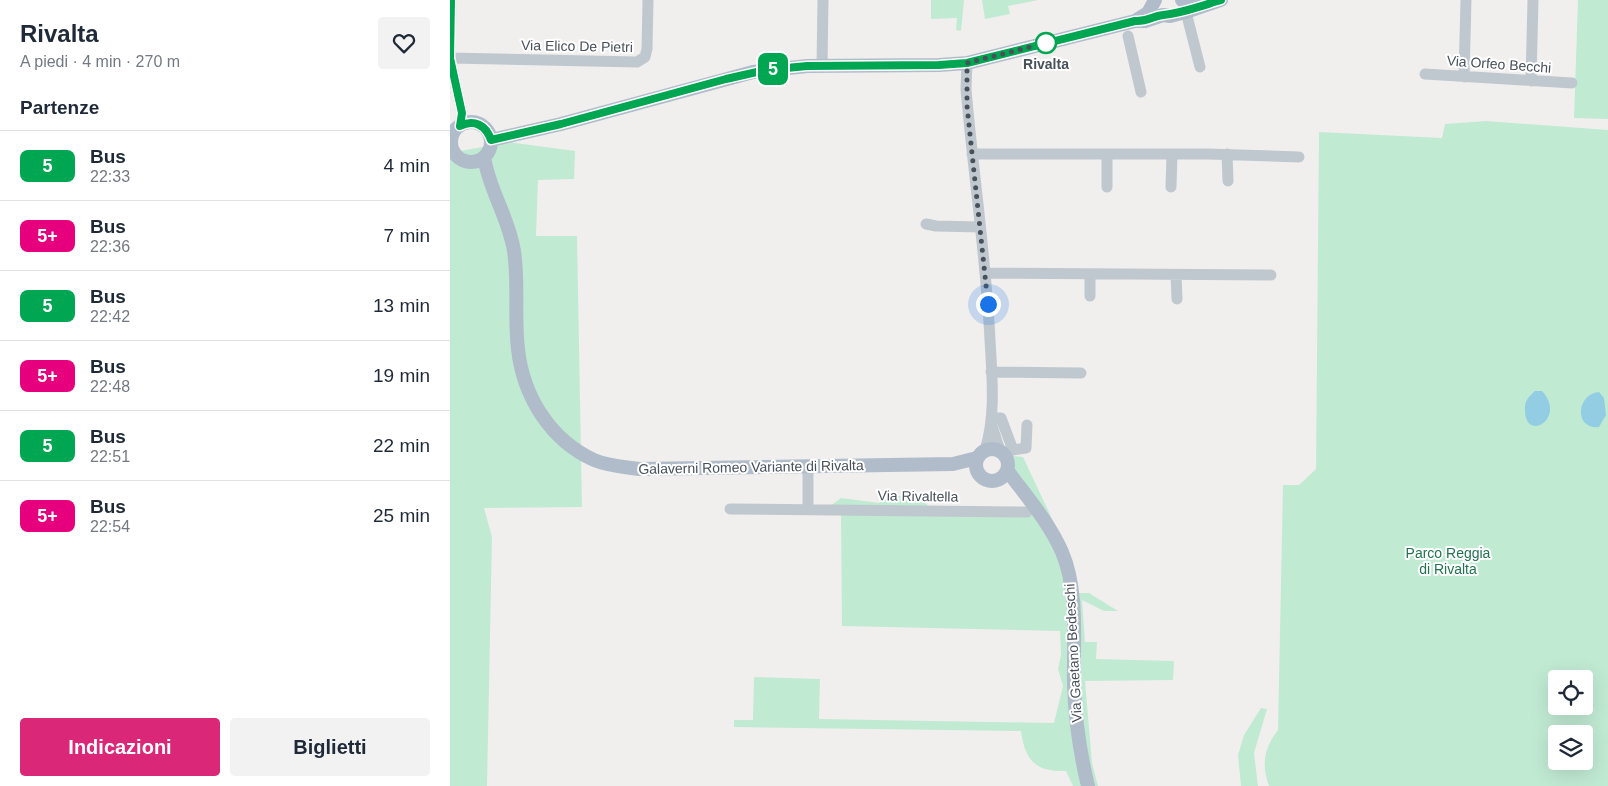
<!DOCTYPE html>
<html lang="it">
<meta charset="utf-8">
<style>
:root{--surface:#fff;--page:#f2f2f3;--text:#1f2937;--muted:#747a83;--line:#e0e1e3;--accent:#db2777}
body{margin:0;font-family:Helvetica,sans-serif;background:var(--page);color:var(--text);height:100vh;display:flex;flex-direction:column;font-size:19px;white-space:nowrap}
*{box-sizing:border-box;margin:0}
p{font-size:16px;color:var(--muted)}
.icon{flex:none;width:28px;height:28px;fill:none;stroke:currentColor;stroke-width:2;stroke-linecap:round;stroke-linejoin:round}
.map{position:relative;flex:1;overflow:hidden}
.panel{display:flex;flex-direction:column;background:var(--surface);width:450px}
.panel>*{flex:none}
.badge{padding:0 10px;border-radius:8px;font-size:18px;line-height:32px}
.buttons{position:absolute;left:1098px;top:670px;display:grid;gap:10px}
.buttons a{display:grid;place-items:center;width:45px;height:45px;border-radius:5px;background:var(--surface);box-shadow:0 5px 20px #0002;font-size:25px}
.you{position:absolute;width:25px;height:25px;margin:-12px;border:4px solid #fff;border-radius:50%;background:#1a73e8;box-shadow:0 0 0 8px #1a73e833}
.map>.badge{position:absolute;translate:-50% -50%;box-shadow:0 0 0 2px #fff}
h2{padding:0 20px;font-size:19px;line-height:45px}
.round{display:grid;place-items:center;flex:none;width:52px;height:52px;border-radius:5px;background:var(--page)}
.overview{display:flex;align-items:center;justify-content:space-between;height:85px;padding:0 20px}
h1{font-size:24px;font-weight:800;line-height:38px}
.cta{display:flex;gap:10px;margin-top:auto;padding:10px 20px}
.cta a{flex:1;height:58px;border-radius:5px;background:var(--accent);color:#fff;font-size:20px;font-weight:800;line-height:58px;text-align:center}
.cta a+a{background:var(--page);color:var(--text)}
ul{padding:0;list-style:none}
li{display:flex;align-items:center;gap:15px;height:70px;padding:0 20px;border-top:1px solid var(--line)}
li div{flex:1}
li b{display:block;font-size:19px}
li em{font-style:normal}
li .badge{min-width:55px;font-weight:700;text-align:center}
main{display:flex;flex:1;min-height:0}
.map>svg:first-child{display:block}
</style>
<main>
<section class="panel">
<div class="overview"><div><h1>Rivalta</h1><p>A piedi · 4 min · 270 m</p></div><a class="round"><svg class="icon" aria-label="heart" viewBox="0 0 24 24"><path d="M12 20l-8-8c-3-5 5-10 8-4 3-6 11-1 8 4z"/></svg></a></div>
<h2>Partenze</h2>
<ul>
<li><span class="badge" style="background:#00a651;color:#fff">5</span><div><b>Bus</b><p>22:33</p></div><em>4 min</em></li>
<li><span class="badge" style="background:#e6007e;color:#fff">5+</span><div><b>Bus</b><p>22:36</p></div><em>7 min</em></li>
<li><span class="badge" style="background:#00a651;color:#fff">5</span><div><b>Bus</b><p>22:42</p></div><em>13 min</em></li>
<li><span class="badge" style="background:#e6007e;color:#fff">5+</span><div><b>Bus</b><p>22:48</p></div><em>19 min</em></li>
<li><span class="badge" style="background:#00a651;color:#fff">5</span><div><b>Bus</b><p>22:51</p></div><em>22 min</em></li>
<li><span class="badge" style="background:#e6007e;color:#fff">5+</span><div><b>Bus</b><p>22:54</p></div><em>25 min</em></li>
</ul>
<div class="cta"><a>Indicazioni</a><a>Biglietti</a></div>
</section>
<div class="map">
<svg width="1158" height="786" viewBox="0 0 1158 786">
<rect width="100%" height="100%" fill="#f1efee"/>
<!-- green -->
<path fill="#c1ead3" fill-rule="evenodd" d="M 481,0 L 514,0 L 511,31 L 506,30 L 507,18 L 481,19 Z
M 532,0 L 588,0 L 558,6 L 560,14 L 535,19 Z
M 1128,0 L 1158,0 L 1158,119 L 1124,118 Z
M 1036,121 L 1158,130 L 1158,786 L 819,786 C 811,764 814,748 828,730 L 833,485 L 849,485 L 866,469 L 869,132 L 992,138 L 995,124 ZM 1106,679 L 1134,679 L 1134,706 L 1106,706 ZM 1106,734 L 1134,734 L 1134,761 L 1106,761 Z
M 58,142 L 125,151 L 124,179 L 88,180 L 86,236 L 127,236 L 132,507 L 34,508 L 42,537 L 37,786 L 0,786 L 0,153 Z
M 563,456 L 573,457 L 614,544 L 627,593 L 639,593 L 668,611 L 654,611 L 632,600 L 635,642 L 647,642 L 646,659 L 724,661 L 723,680 L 635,681 L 642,763 L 648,786 L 623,786 L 616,771 C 586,772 575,761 571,731 L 284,727 L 284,720 L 303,720 L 304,677 L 370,679 L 369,719 L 604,723 L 613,686 L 608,669 L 611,655 L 610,631 L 392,626 L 391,511 L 376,509 L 391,498 L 429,503 L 438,497 L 472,494 L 480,511 L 578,511 L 563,483 Z
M 811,708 L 817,709 L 804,753 L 808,786 L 791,786 L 788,755 L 794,735 Z"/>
<!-- water -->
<path fill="#92cde3" d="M 1085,391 L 1092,391 C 1117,418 1076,443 1075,411 C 1074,402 1078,397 1085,391 Z
M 1149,392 L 1154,398 L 1156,415 L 1149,427 C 1124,430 1126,394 1149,392 Z"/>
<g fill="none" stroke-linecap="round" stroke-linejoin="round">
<!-- minor -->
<path stroke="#c0c8cf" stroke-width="11" d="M 1,0 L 0,58 L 12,113 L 10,126
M 736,12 L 750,67
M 678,36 L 691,92
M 0,58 L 187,62 L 195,57 L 197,49 L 198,0
M 517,63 L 516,89 C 523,172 536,256 540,340 C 542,377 546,415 535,450
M 372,66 L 373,0
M 975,74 L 1122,83
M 1014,77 L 1016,0
M 1081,81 L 1083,0
M 522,154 L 758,154 L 849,157
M 777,154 L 778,181
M 657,155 L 657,187
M 721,187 L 722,155
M 476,224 L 486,226 L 530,227
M 535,273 L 821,275
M 726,275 L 727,299
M 640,296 L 640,274
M 541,372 L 631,373
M 541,418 L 551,418 L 563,450 L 576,448 L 577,425
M 542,426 L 550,451
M 280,509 L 577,512
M 358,509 L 358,467"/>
<!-- major -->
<path stroke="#b1bcca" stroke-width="14" d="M 732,0 L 756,4
M 688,21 L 695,21 L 713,15 L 720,16 L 736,12 L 771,0
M1 142a20 20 0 1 1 40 0a20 20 0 1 1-40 0Z
M 41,140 L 111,124 L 303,72 L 357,66 L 489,65 L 517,63 L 685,21 L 698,13 L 705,0
M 34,157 C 39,190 59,218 64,251 C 69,283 64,317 68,349 C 73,396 100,440 144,460 C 158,466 174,467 189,469 L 503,464 L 527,458
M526 465a16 16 0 1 1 32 0a16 16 0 1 1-32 0Z
M 557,470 C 576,496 599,522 612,552 C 629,592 623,642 624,684 C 625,719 630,753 638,786"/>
</g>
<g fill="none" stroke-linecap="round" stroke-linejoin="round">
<!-- line casing -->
<g stroke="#fff" stroke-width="11">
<path id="line" d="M 1,0 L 0,58 L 12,113 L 10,126 C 24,119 36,125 41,140 L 111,124 L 276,79 L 316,70 L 357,66 L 489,65 L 517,63 L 685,21 C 698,22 702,16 713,15 C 732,13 751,6 771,0"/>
</g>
<!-- line -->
<use href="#line" stroke="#00a651" stroke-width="8"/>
<!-- walk -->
<path stroke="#48505a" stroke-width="5" stroke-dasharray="0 9" d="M 538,304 L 517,106 L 517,63 L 596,43"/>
</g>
<!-- markers -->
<circle fill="#fff" stroke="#00a651" stroke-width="2.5" cx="596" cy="43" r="10"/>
<g text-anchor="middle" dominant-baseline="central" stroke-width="4" stroke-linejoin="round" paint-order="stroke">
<!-- street labels -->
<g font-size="14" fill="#48505a" stroke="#fff">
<text transform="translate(127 46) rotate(1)">Via Elico De Pietri</text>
<text transform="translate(1049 64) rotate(4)">Via Orfeo Becchi</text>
<text transform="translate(301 467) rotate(-1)">Galaverni Romeo Variante di Rivalta</text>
<text transform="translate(468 496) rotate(1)">Via Rivaltella</text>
<text transform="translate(623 653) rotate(-93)">Via Gaetano Bedeschi</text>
</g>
<!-- stop labels -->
<g font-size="14" font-weight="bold" fill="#48505a" stroke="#fff">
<text x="596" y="64">Rivalta</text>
</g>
<!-- park labels -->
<g font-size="14" fill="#20744f" stroke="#fff">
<text x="998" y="553">Parco Reggia<tspan x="998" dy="16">di Rivalta</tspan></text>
</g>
</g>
</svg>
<div class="buttons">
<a><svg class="icon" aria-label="locate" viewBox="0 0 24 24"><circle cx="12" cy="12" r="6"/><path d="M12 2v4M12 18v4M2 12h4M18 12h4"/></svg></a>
<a><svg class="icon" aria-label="layers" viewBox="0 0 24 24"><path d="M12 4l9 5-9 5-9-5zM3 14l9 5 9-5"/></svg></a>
</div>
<div class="you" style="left:538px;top:304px"></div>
<b class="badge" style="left:323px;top:69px;background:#00a651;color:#fff">5</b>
</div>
</main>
